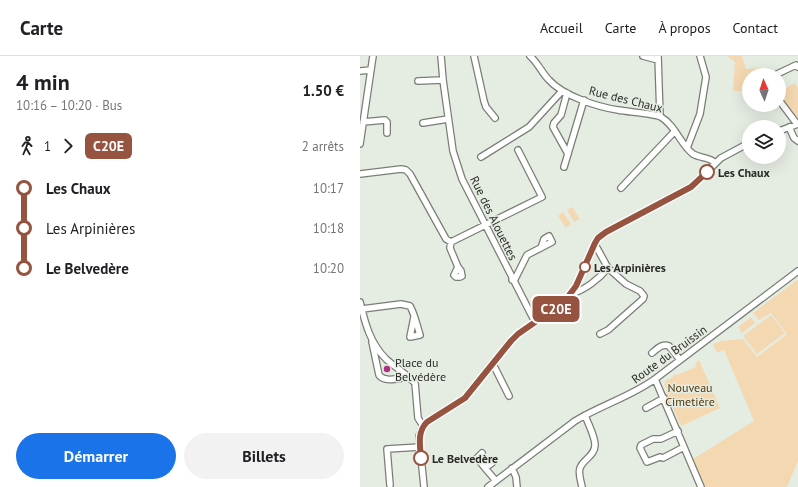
<!DOCTYPE html>
<html lang="fr">
<meta charset="utf-8">
<style>
:root{--surface:#fff;--page:#f2f2f2;--text:#202124;--muted:#757577;--line:#e0e0e0;--accent:#1a73e8}
body{margin:0;font-family:"PT Sans",sans-serif;background:var(--page);color:var(--text);height:100vh;display:flex;flex-direction:column;font-size:15px;white-space:nowrap}
*{box-sizing:border-box;margin:0}
p{font-size:13px;color:var(--muted)}
.icon{flex:none;width:22px;height:22px;fill:none;stroke:currentColor;stroke-width:2;stroke-linecap:round;stroke-linejoin:round}
.map{position:relative;flex:1;overflow:hidden}
.details{display:flex;flex-direction:column;background:var(--surface);width:360px}
.details>*{flex:none}
.badge{padding:0 8px;border-radius:6px;font-size:14px;line-height:26px}
.needle{width:26px;rotate:357deg}
.fabs{position:absolute;left:382px;top:12px;display:grid;gap:8px}
.fabs a{display:grid;place-items:center;width:44px;height:44px;border-radius:50%;background:var(--surface);box-shadow:0 4px 16px #0002;font-size:20px}
.map>.badge{position:absolute;translate:-50% -50%;box-shadow:0 0 0 2px #fff}
.legs{display:flex;align-items:center;gap:6px;height:44px;padding:0 16px;font-size:13px}
.legs p{margin-inline-start:auto}
.head{display:flex;align-items:center;justify-content:space-between;height:68px;padding:0 16px}
h1{font-size:22px;font-weight:800;line-height:30px}
.action{display:flex;gap:8px;margin-top:auto;padding:8px 16px}
.action a{flex:1;height:46px;border-radius:24px;background:var(--accent);color:#fff;font-size:16px;font-weight:800;line-height:46px;text-align:center}
.action a+a{background:var(--page);color:var(--text)}
ul{padding:0 16px;list-style:none}
li{display:flex;align-items:center;gap:14px;height:40px;font-size:15px}
li i{display:grid;place-items:center;width:6px;height:100%;margin:0 5px;background:currentColor}
li i::after{content:'';width:10px;height:10px;margin:-5px;border:3px solid;border-radius:50%;background:var(--surface)}
li p{margin-inline-start:auto}
li:first-child i{background:linear-gradient(#0000 50%,currentColor 0)}
li:last-child i{background:linear-gradient(currentColor 50%,#0000 0)}
header{display:flex;align-items:center;gap:24px;box-sizing:border-box;height:56px;padding:0 20px;background:var(--surface);border-bottom:1px solid var(--line)}
header strong{font-size:19px}
nav{display:flex;gap:22px;margin-inline-start:auto;font-size:14px}
main{display:flex;flex:1;min-height:0}
.map>svg:first-child{display:block}
</style>
<header>
<strong>Carte</strong>
<nav><a>Accueil</a><a>Carte</a><a>À propos</a><a>Contact</a></nav>
</header>
<main>
<section class="details">
<div class="head"><div><h1>4 min</h1><p>10:16 – 10:20 · Bus</p></div><b>1.50 €</b></div>
<div class="legs"><svg class="icon" aria-label="walk" viewBox="0 0 24 24"><circle cx="13" cy="4" r="2"/><path d="M13 8l-2 6 4 7M11 14l-3 7M7 12l3-4h3l4 4"/></svg>1<svg class="icon" aria-label="forward" viewBox="0 0 24 24"><path d="M9 5l7 7-7 7"/></svg><b class="badge" style="background:#965340;color:#fff">C20E</b><p>2 arrêts</p></div>
<ul>
<li><i style="color:#965340"></i><b>Les Chaux</b><p>10:17</p></li>
<li><i style="color:#965340"></i><span>Les Arpinières</span><p>10:18</p></li>
<li><i style="color:#965340"></i><b>Le Belvedère</b><p>10:20</p></li>
</ul>
<div class="action"><a>Démarrer</a><a>Billets</a></div>
</section>
<div class="map">
<svg width="438" height="431" viewBox="0 0 438 431">
<rect width="100%" height="100%" fill="#e5ece2"/>
<!-- green -->
<path fill="#f4d8b1" d="M 367,0 L 382,0 L 386,13 L 404,12 L 405,19 L 389,19 L 389,37 L 388,35 L 373,35 L 375,6 Z
M 435,27 L 438,32 L 438,65 L 419,42 L 419,36 Z
M 212,151 L 220,163 L 214,166 L 207,154 Z
M 203,156 L 211,168 L 206,172 L 198,160 Z
M 437,224 L 438,224 L 438,405 L 427,431 L 345,431 L 333,403 L 394,365 L 364,294 L 357,297 L 353,288 L 361,285 L 383,283 L 397,301 L 427,278 L 411,257 L 399,264 L 393,257 Z
M 411,259 L 425,277 L 397,298 L 383,280 Z
M 391,261 L 395,267 L 382,277 L 378,271 Z
M 339,304 L 360,352 L 321,370 L 306,337 L 307,333 L 304,328 L 306,327 L 305,325 L 313,321 L 313,319 L 316,318 L 317,319 L 336,311 L 335,308 Z"/>
<g fill="none" stroke-linecap="round" stroke-linejoin="round">
<!-- minor casing -->
<g stroke="#787e75" stroke-width="8">
<path id="minor" d="M 81,0 L 83,24 L 93,95 L 102,123 L 175,266
M 114,0 L 124,45 L 126,51 L 135,62
M 170,0 C 178,7 182,17 189,24 C 203,40 238,51 258,54 C 268,56 293,57 301,61 C 316,70 320,88 333,98 C 340,102 349,101 356,107
M 283,0 L 298,4
M 298,0 L 300,60
M 0,15 L 11,14
M 415,19 L 436,9 L 438,11
M 58,25 L 83,24
M 207,37 L 201,59 L 194,67 L 193,71 L 208,98
M 419,44 L 437,68
M 3,66 L 25,64 L 27,66 L 27,77
M 63,67 L 88,63
M 429,71 L 434,82 L 438,85
M 419,75 L 438,68
M 0,88 L 13,0
M 327,92 L 340,58 L 346,21 L 340,0
M 121,101 L 169,71 L 202,35
M 204,111 L 224,44
M 0,118 L 41,113 L 46,114 L 50,118 L 86,183 L 91,186 L 182,141 L 158,94
M 261,132 L 315,75
M 91,186 L 90,192 L 98,211 L 94,219 L 96,221 L 100,221 L 102,220 L 101,215 L 98,211
M 152,224 L 155,223 L 167,199 L 192,186 L 189,180 L 184,183 L 181,192
M 211,238 C 225,234 239,223 248,212 L 237,192 L 234,190
M 0,246 C 5,267 10,287 26,303 C 35,311 46,318 55,327 L 58,362 L 63,370
M 2,253 L 41,248 L 50,250 C 55,259 57,270 60,279 L 50,281 L 54,261
M 240,278 L 248,274 L 283,243 L 284,240 L 280,235 L 266,228 L 248,212
M 12,286 L 19,319 C 25,327 39,322 48,321
M 292,297 C 297,293 302,287 309,290 L 320,304
M 133,308 L 149,340
M 295,323 L 341,431
M 286,352 L 304,342
M 318,375 L 301,383 L 293,383 L 281,389 L 280,392 L 287,406 L 300,401 L 303,402 L 324,391
M 122,397 L 117,402 L 125,412
M 132,407 L 125,412 L 136,425
M 152,412 L 156,421 L 157,431
M 30,429 L 27,393 L 60,391
M 64,431 L 59,380 L 63,370 L 67,366 L 105,342 L 151,285 L 158,278 L 197,252 L 211,238 L 216,230 L 235,187 L 238,182 L 246,176 L 331,131 L 361,102 L 389,87
M 128,431 L 215,365 C 241,349 270,341 295,323 L 438,215
M 222,431 C 221,425 218,418 220,412 C 223,403 235,400 235,389 C 235,380 228,368 225,359"/>
</g>
<!-- minor -->
<use href="#minor" stroke="#fff" stroke-width="5.5"/>
</g>
<g fill="none" stroke-linecap="round" stroke-linejoin="round">
<!-- line-1 casing -->
<g stroke="#fff" stroke-width="9">
<path id="line-1" d="M 61,402 C 60,389 57,376 67,366 L 105,342 L 151,285 L 158,278 L 204,246 L 216,230 L 235,187 L 238,182 L 246,176 L 331,131 L 347,116"/>
</g>
<!-- line-1 -->
<use href="#line-1" stroke="#965340" stroke-width="6"/>
</g>
<!-- markers -->
<g fill="#fff" stroke="#965340" stroke-width="2">
<circle cx="347" cy="116" r="7"/>
<circle cx="225" cy="211" r="5"/>
<circle cx="61" cy="402" r="7"/>
</g>
<circle fill="#af307e" stroke="#e5ece2" stroke-width="1.5" cx="27" cy="313" r="4"/>
<g text-anchor="middle" dominant-baseline="central" stroke-width="3" stroke-linejoin="round" paint-order="stroke">
<!-- street labels -->
<g font-size="12" fill="#292b27" stroke="#e5ece2">
<text transform="translate(266 43) rotate(14)">Rue des Chaux</text>
<text transform="translate(134 162) rotate(64)">Rue des Alouettes</text>
<text transform="translate(309 298) rotate(-36)">Route du Bruissin</text>
</g>
<!-- stop labels -->
<g font-size="12" font-weight="bold" fill="#292b27" stroke="#e5ece2" text-anchor="start">
<text x="358" y="116">Les Chaux</text>
<text x="234" y="211">Les Arpinières</text>
<text x="72" y="402">Le Belvedère</text>
</g>
<!-- poi labels -->
<g font-size="12" fill="#292b27" stroke="#e5ece2" text-anchor="start">
<text x="35" y="306">Place du<tspan x="35" dy="14">Belvédère</tspan></text>
</g>
<!-- park labels -->
<g font-size="12" fill="#50360b" stroke="#e5ece2">
<text x="330" y="331">Nouveau<tspan x="330" dy="14">Cimetière</tspan></text>
</g>
</g>
</svg>
<div class="fabs">
<a><svg class="needle" viewBox="-14 -14 28 28"><path d="M0-13l5 13h-10z" fill="#e53935"/><path d="M0 13l5-13h-10z" fill="#757577"/></svg></a>
<a><svg class="icon" aria-label="layers" viewBox="0 0 24 24"><path d="M12 4l9 5-9 5-9-5zM3 14l9 5 9-5"/></svg></a>
</div>
<b class="badge" style="left:196px;top:253px;background:#965340;color:#fff">C20E</b>
</div>
</main>
